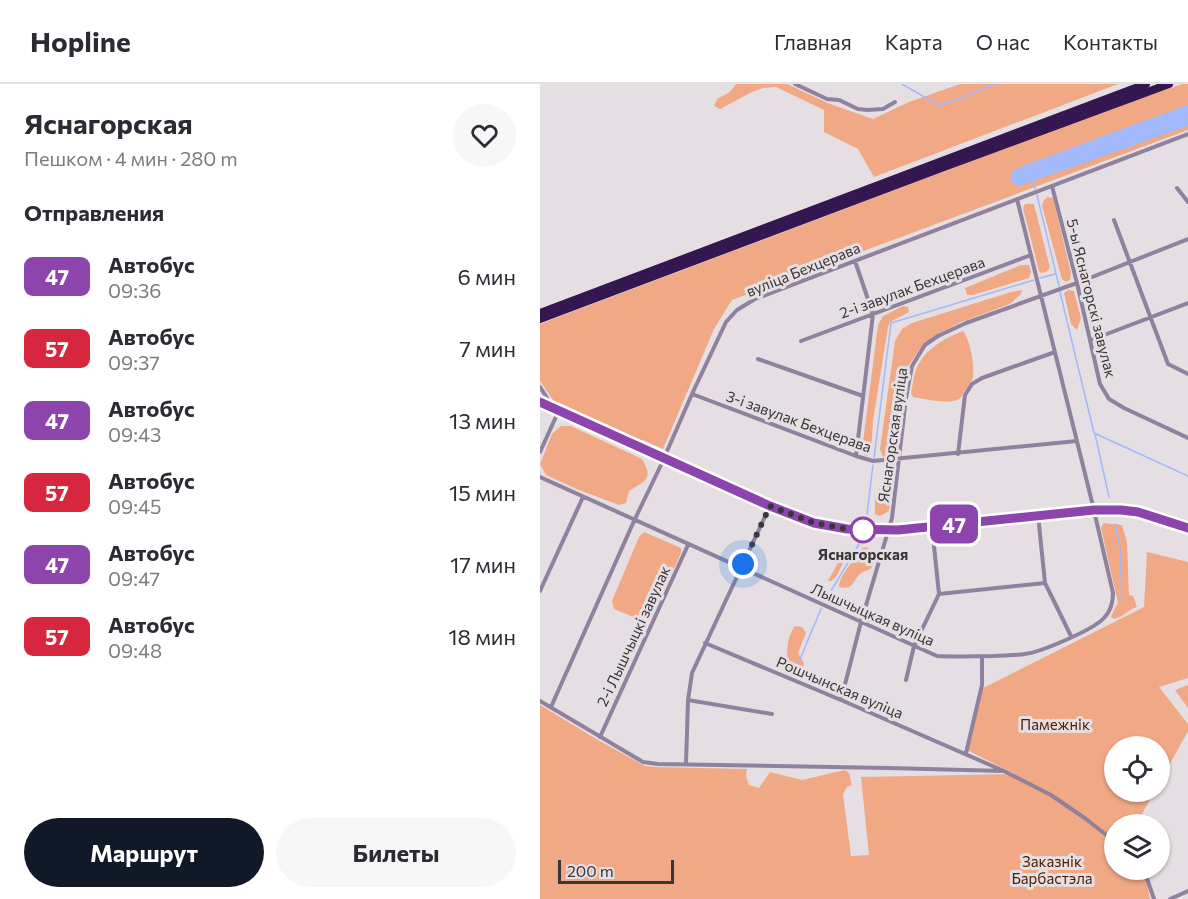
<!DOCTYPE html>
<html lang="ru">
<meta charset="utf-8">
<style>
:root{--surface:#fff;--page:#f7f7f7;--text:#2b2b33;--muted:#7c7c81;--line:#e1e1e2;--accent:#111827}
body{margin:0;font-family:Commissioner,sans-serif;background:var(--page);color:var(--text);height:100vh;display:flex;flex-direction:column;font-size:22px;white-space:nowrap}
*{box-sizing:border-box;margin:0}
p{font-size:20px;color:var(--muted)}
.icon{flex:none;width:33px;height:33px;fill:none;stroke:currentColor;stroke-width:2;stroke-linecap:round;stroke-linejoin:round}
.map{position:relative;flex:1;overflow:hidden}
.side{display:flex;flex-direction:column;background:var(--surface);width:540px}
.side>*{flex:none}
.badge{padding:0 12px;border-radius:9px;font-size:21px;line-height:39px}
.buttons{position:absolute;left:564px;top:652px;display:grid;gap:12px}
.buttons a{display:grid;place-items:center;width:66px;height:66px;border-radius:50%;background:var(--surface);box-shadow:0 2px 4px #0004;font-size:30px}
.scale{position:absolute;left:18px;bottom:15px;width:116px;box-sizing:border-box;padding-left:6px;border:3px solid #383638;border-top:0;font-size:16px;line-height:21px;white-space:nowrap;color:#383638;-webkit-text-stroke:4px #e5dfe3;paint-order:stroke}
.you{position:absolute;width:30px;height:30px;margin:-15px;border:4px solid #fff;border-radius:50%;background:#1a73e8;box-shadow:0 0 0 9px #1a73e833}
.map>.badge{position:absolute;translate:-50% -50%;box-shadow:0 0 0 3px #fff}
h2{padding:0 24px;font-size:22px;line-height:54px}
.round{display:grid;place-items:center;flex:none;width:63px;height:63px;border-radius:32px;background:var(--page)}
.overview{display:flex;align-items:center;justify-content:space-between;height:102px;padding:0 24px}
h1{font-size:28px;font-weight:700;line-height:45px}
.button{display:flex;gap:12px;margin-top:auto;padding:12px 24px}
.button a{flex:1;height:69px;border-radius:36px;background:var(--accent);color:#fff;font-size:24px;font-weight:700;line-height:69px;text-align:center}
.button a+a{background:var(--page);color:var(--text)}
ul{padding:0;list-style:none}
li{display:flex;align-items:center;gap:18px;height:72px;padding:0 24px}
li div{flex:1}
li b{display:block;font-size:22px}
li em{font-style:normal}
li .badge{min-width:66px;font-weight:700;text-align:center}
header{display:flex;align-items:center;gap:36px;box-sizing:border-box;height:84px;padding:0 30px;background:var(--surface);border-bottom:2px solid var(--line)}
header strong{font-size:28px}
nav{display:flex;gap:33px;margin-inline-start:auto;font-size:21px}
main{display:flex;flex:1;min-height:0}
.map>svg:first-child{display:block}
</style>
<header>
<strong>Hopline</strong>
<nav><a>Главная</a><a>Карта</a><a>О нас</a><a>Контакты</a></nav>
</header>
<main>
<section class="side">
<div class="overview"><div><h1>Яснагорская</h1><p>Пешком · 4 мин · 280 m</p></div><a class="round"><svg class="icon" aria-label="heart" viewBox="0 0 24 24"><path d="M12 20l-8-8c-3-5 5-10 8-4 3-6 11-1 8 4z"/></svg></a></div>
<h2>Отправления</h2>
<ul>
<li><span class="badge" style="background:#8e44ad;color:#fff">47</span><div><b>Автобус</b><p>09:36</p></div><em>6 мин</em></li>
<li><span class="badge" style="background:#d7263d;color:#fff">57</span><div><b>Автобус</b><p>09:37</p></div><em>7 мин</em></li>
<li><span class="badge" style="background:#8e44ad;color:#fff">47</span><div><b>Автобус</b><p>09:43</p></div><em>13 мин</em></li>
<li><span class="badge" style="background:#d7263d;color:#fff">57</span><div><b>Автобус</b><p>09:45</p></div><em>15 мин</em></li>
<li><span class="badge" style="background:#8e44ad;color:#fff">47</span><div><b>Автобус</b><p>09:47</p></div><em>17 мин</em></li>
<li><span class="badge" style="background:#d7263d;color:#fff">57</span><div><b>Автобус</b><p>09:48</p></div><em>18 мин</em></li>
</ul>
<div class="button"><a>Маршрут</a><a>Билеты</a></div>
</section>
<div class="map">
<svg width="648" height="815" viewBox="0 0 648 815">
<rect width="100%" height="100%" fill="#e5dfe3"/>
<!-- green -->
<path fill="#f1a884" d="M 196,0 L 247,0 L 290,20 L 333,35 L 369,18 L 420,0 L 578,0 L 334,93 L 318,65 L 284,48 L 284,26 L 236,3 L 223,4 L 210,9 L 180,25 L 174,22 L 177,15 L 190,8 Z
M 643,0 L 648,0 L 648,46 L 192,216 L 174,245 L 123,365 L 103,356 L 98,356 L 17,322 L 0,297 L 0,240 L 604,12 Z
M 508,113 L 513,114 L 531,189 L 530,196 L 526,198 L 522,195 L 502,122 L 504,116 Z
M 485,120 L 494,120 L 510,184 L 506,188 L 501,189 L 499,187 L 483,124 Z
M 481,181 L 489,181 L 491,188 L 489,194 L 433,211 L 427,211 L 425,204 Z
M 482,206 L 481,210 L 470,220 L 421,238 L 393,253 L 381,264 L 368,282 L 355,369 L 351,373 L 343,373 L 340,365 L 355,257 L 362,245 L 372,239 L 471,208 Z
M 528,206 L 534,207 L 541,234 L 537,246 L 531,240 L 524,209 Z
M 363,222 L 368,223 L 369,228 L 362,232 L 350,238 L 348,243 L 333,337 L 331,368 L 329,372 L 324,371 L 322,366 L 338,241 L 343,232 Z
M 423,247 C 430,255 436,285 432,296 C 430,300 427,304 424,308 C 423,310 421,314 419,315 C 409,321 384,315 373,313 L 371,309 C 373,300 374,288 378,281 C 388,263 405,254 423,247 Z
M 21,342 L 31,342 L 102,375 C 114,395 106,396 89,407 L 86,419 L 79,421 L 39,406 L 6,391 L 0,380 L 12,350 Z
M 347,396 C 356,402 351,417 349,427 L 340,432 L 335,430 L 335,416 L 343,397 Z
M 564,439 L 582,441 L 587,458 L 589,511 L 593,512 L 597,523 C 588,526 583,533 574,535 L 571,533 L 574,526 L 578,519 L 561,444 Z
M 104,448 L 141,464 L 141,469 L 111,535 L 103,537 L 74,525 L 72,517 L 99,453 Z
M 326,463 L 332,467 C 332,472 334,479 332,483 C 329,487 322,487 319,491 C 312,499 313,506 299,503 C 300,488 315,477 322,464 Z
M 307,465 L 309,467 L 296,493 L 291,497 L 288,497 L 305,466 Z
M 607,468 L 648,478 L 648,594 L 619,603 L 648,640 L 648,647 L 620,698 L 620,663 L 574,663 L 574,708 L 614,708 L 596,741 L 574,741 L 574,786 L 602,786 L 606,796 L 610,815 L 0,815 L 0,621 L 58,656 L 105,682 L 115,683 L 207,685 L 206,692 L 209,701 L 219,704 L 230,688 L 262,696 L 305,686 L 309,689 L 312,701 L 307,703 L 303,710 L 311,772 L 329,771 L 321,693 L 475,690 L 427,666 L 443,604 L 604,523 Z
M 255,542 L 262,543 L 266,549 L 258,569 L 264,579 L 263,585 L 259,590 L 256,590 C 243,580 246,553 255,542 Z
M 648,601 L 648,624 L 635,606 Z"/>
<!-- water -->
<path fill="#a1b8fd" d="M 644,22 L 648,22 L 648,42 L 479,102 L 476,102 L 471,97 C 469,90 473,86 480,83 Z"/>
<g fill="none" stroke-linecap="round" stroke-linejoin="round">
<!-- stream -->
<path stroke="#a1b8fd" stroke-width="1.5" d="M 362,0 L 400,22 L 456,0
M 494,97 L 495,105
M 497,111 L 519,202
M 500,194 L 515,190
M 520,208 L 554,349 L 648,392
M 555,350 L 569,413
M 334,374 L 351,239 L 494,196
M 327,430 L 333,381
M 575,440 L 580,465 L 582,517
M 285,517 L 319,460
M 255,587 L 281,525"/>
<!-- street -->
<path stroke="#8e829f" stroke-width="4" d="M 255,0 L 287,15 L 299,16 L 318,25 L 327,26 L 343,25 L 355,18
M 512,102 L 537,199 L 560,300 L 569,315 L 584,324 L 648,354
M 637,104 L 648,118
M 574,136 L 628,280 L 648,290
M 315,177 L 333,230 L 316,372
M 551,256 L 648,219
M 261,257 L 491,171
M 218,275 L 323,312
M 0,303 L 13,323
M 152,310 L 316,372 L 333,377 L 537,357
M 0,318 L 230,422 L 274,439 L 307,445 L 358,446 L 554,426 L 581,426 L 598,428 L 648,444
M 0,368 L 19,326
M 418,370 L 425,311 L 432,300 L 442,294 L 515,268
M 0,393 L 397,572 C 416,573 434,572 453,572 C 463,571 474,572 485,570 C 501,568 553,546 564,534 C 571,527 573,519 573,509 L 552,418 L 477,115
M 498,431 L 505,499 L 531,552
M 0,507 L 43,413
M 399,510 L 505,499
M 165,559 L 301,616 L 464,687 L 511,711 L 546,735 L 574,757
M 366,596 L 374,562 L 399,510 L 392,443
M 148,616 L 232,630
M 301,616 L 321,538 L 352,434 L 366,314 L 372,282 L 385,261 L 398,252 L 426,239 L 537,199 L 648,155
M 0,617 L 103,678 L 118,680 L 348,684 L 464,687
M 11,623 L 94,437 L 121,381 L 152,310 L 186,238 L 197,226 L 215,215 L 648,50
M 60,653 L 148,461
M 426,669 L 442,601 L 442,572
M 146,680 L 148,616 L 152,589 L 230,422
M 604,786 L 614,815
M 630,815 L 648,807"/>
<!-- highway -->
<path stroke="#341750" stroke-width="8" d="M 0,229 L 606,0
M 0,235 L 404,83 L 629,0"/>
</g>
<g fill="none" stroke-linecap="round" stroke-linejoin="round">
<!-- line casing -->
<g stroke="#fff" stroke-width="14">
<path id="line" d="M 0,318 L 230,422 L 274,439 L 307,445 L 358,446 L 554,426 L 581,426 L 598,428 L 648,444"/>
</g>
<!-- line -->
<use href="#line" stroke="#8e44ad" stroke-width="9"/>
<!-- walk -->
<path stroke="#383638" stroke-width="6" stroke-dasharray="0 10.8" d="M 203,480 L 230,422 L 274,439 L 307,445 L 323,446"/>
</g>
<!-- markers -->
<circle fill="#fff" stroke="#8e44ad" stroke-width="3" cx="323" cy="446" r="12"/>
<g text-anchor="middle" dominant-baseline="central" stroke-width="6" stroke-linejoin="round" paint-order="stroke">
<!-- street labels -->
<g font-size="15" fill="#383638" stroke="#e5dfe3">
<text transform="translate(263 185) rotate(-22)">вуліца Бехцерава</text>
<text transform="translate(372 203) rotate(-20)">2-і завулак Бехцерава</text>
<text transform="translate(552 214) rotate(76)">5-ы Яснагорскі завулак</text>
<text transform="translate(259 337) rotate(20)">3-і завулак Бехцерава</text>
<text transform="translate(352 351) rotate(-82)">Яснагорская вуліца</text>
<text transform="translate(333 530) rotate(24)">Лышчыцкая вуліца</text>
<text transform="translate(93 552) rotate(-65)">2-і Лышчыцкі завулак</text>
<text transform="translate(300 603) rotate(23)">Рошчынская вуліца</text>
</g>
<!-- stop labels -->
<g font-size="15" font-weight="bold" fill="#383638" stroke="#e5dfe3">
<text x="323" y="470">Яснагорская</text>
</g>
<!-- park labels -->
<g font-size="15" fill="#4a1c01" stroke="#e5dfe3">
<text x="515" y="640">Памежнік</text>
<text x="512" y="777">Заказнік<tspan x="512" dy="17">Барбастэла</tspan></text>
</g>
</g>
</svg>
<div class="buttons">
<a><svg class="icon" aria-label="locate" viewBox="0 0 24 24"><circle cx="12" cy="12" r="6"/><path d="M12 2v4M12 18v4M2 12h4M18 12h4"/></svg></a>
<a><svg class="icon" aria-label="layers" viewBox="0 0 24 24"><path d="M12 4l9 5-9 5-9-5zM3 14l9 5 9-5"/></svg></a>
</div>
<div class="scale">200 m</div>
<div class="you" style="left:203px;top:480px"></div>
<b class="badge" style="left:414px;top:440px;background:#8e44ad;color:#fff">47</b>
</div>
</main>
